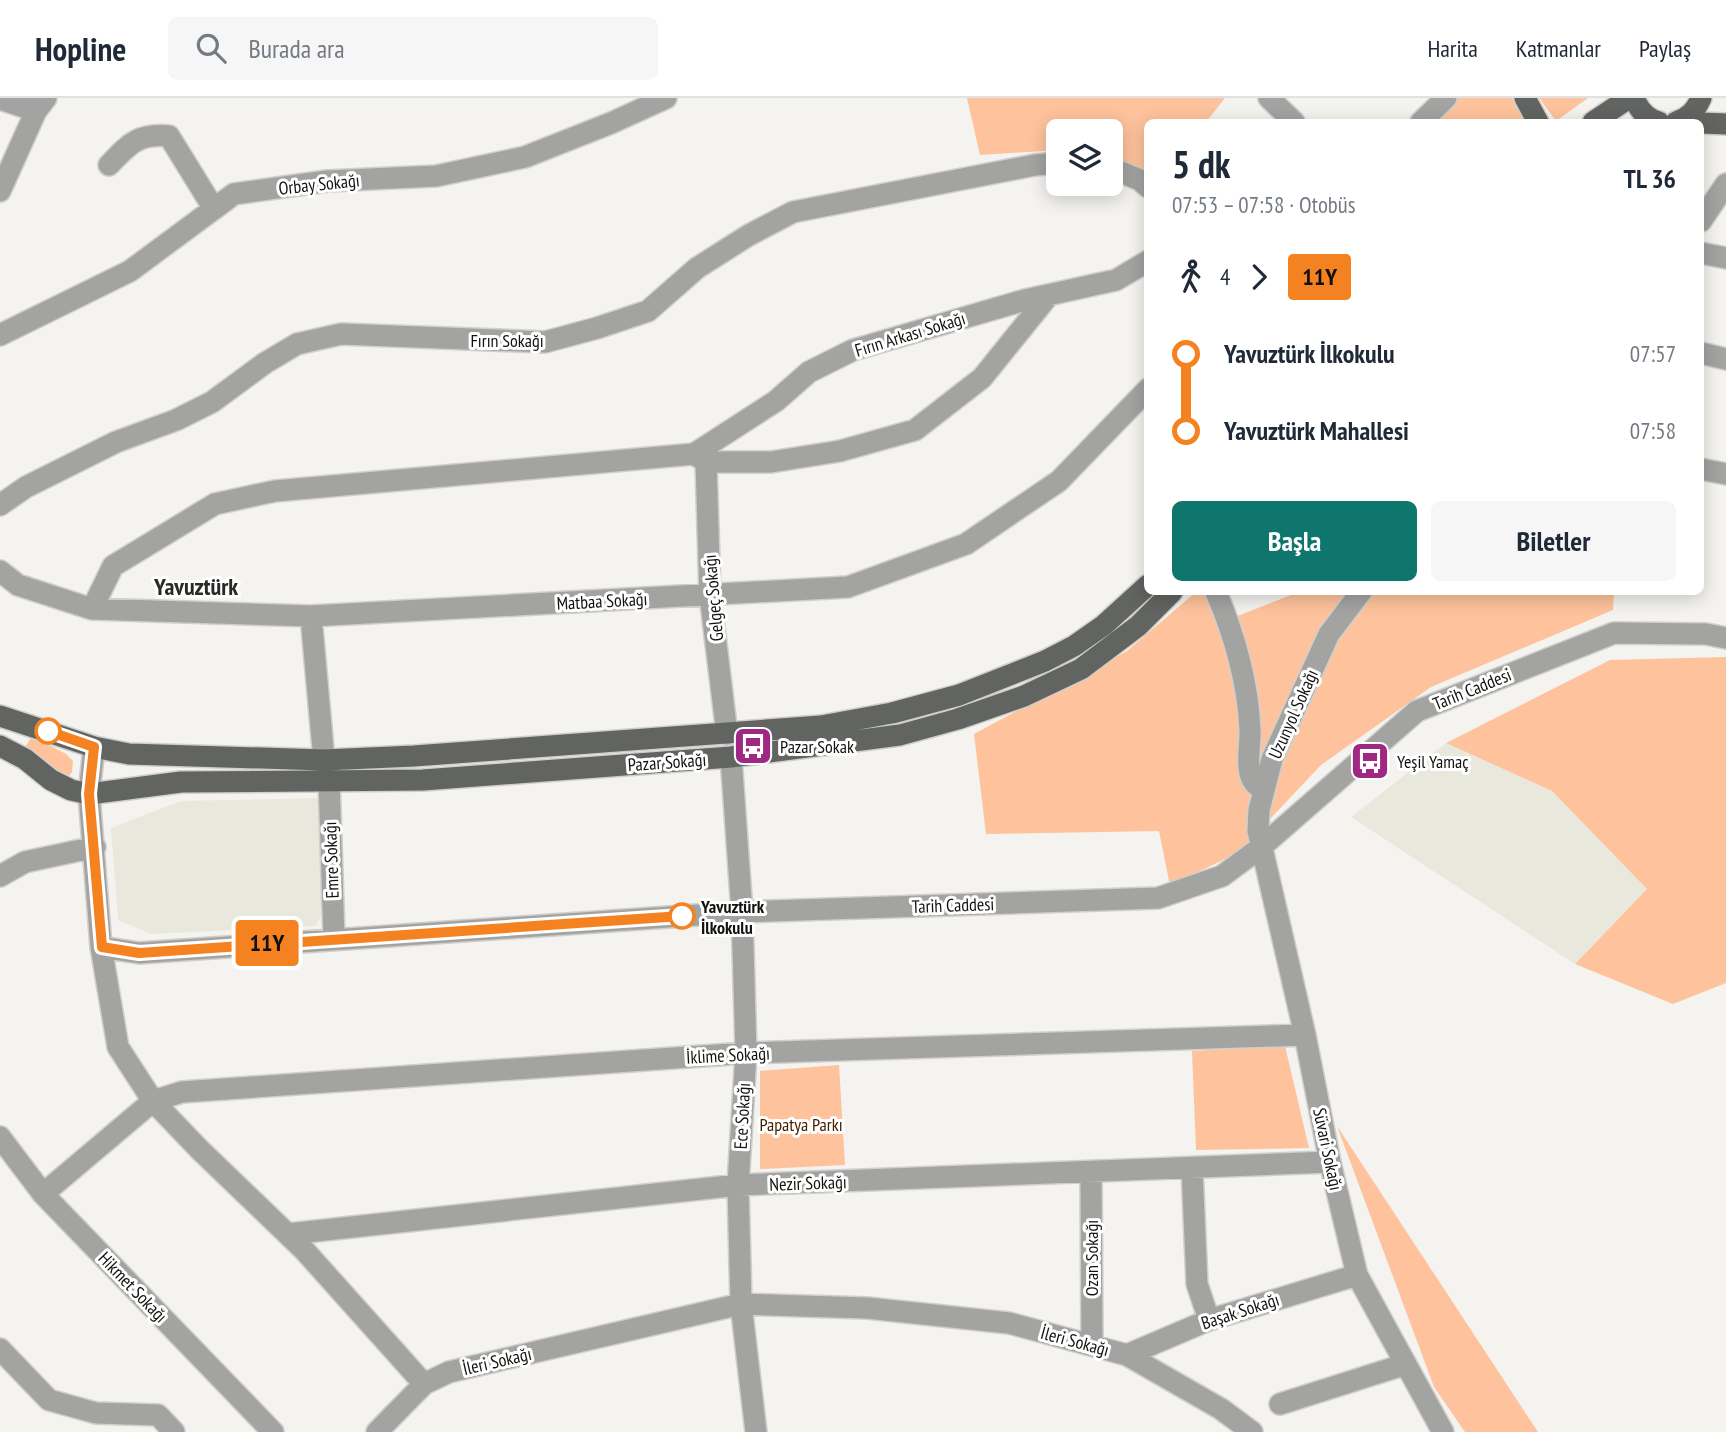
<!DOCTYPE html>
<html lang="tr">
<meta charset="utf-8">
<style>
:root{--surface:#fff;--page:#f6f6f7;--text:#1f2937;--muted:#747a83;--line:#e0e1e3;--accent:#0f766e}
body{margin:0;font-family:"PT Sans Narrow",sans-serif;background:var(--page);color:var(--text);height:100vh;display:flex;flex-direction:column;font-size:26px;white-space:nowrap}
*{box-sizing:border-box;margin:0}
p{font-size:23px;color:var(--muted)}
.icon{flex:none;width:38px;height:38px;fill:none;stroke:currentColor;stroke-width:2;stroke-linecap:round;stroke-linejoin:round}
.map{position:relative;flex:1;overflow:hidden}
.details{position:absolute;left:1144px;top:21px;width:560px;height:476px;display:flex;flex-direction:column;background:var(--surface);border-radius:10px;box-shadow:0 4px 18px #0003}
.details>*{flex:none}
.badge{padding:0 14px;border-radius:5px;font-size:24px;line-height:46px}
.controls{position:absolute;left:1046px;top:21px;display:grid;gap:14px}
.controls a{display:grid;place-items:center;width:77px;height:77px;border-radius:10px;background:var(--surface);box-shadow:0 4px 18px #0003;font-size:35px}
.map>.badge{position:absolute;translate:-50% -50%;box-shadow:0 0 0 4px #fff}
.legs{display:flex;align-items:center;gap:10px;height:77px;padding:0 28px;font-size:23px}
.legs p{margin-inline-start:auto}
.headline{display:flex;align-items:center;justify-content:space-between;height:119px;padding:0 28px}
h1{font-size:38px;font-weight:800;line-height:52px}
.cta{display:flex;gap:14px;margin-top:auto;padding:14px 28px}
.cta a{flex:1;height:80px;border-radius:10px;background:var(--accent);color:#fff;font-size:28px;font-weight:800;line-height:80px;text-align:center}
.cta a+a{background:var(--page);color:var(--text)}
ul{padding:0 28px;list-style:none}
li{display:flex;align-items:center;gap:24px;height:77px;font-size:26px}
li i{display:grid;place-items:center;width:10px;height:100%;margin:0 9px;background:currentColor}
li i::after{content:'';width:18px;height:18px;margin:-9px;border:5px solid;border-radius:50%;background:var(--surface)}
li p{margin-inline-start:auto}
li:first-child i{background:linear-gradient(#0000 50%,currentColor 0)}
li:last-child i{background:linear-gradient(currentColor 50%,#0000 0)}
header{display:flex;align-items:center;gap:42px;box-sizing:border-box;height:98px;padding:0 35px;background:var(--surface);border-bottom:2px solid var(--line)}
header strong{font-size:33px}
nav{display:flex;gap:38px;margin-inline-start:auto;font-size:24px}
.search{width:490px;height:63px;background:var(--page);display:flex;align-items:center;gap:18px;box-sizing:border-box;padding:0 24px;border-radius:10px;color:var(--muted);font-size:26px}
.map>svg:first-child{display:block}
</style>
<header>
<strong>Hopline</strong>
<div class="search"><svg class="icon" aria-label="search" viewBox="0 0 24 24"><circle cx="10" cy="10" r="6"/><path d="M15 15l6 6"/></svg>Burada ara</div>
<nav><a>Harita</a><a>Katmanlar</a><a>Paylaş</a></nav>
</header>
<div class="map">
<svg width="1726" height="1334" viewBox="0 0 1726 1334">
<rect width="100%" height="100%" fill="#f4f3ef"/>
<!-- built -->
<path fill="#e9e8dc" d="M 1446,645 L 1552,693 L 1647,791 L 1575,866 L 1351,719 Z
M 320,700 L 322,815 L 316,828 L 151,836 L 118,822 L 111,730 L 181,703 Z"/>
<!-- green -->
<path fill="#fec39c" d="M 967,0 L 1225,0 L 1206,24 L 1148,24 L 1148,77 L 1111,57 L 1111,33 L 1059,33 L 1059,52 L 980,57 Z
M 1435,0 L 1512,0 L 1528,24 L 1413,24 Z
M 1539,0 L 1588,0 L 1556,23 Z
M 1196,494 L 1217,494 L 1235,519 L 1299,494 L 1614,494 L 1613,512 L 1431,589 L 1321,667 L 1239,754 L 1170,788 L 1159,733 L 986,736 L 974,636 L 1127,553 Z
M 1726,559 L 1726,885 L 1673,906 L 1575,866 L 1647,791 L 1552,693 L 1446,645 L 1610,562 Z
M 32,638 L 66,656 L 73,663 L 72,674 L 68,679 L 61,678 L 24,651 Z
M 1285,948 L 1309,1050 L 1196,1052 L 1192,953 Z
M 839,967 L 845,1067 L 760,1071 L 760,973 Z
M 1337,1028 L 1538,1334 L 1465,1334 L 1434,1289 Z"/>
<g fill="none" stroke-linecap="round" stroke-linejoin="round">
<!-- minor casing -->
<g stroke="#d0cfcb" stroke-width="24">
<path id="minor" d="M 1269,0 L 1294,24
M 0,1 L 36,13
M 1421,24 L 1446,0
M 109,67 C 129,46 138,35 169,38 L 214,111
M 1111,70 L 1140,82 L 1148,89
M 0,93 L 36,13 L 46,0
M 1701,123 L 1726,86
M 1701,155 L 1726,160
M 0,237 L 130,173 L 234,96 L 327,83 L 436,78 L 525,59 L 611,25 L 666,0
M 1701,255 L 1726,261
M 694,356 L 776,303 L 809,274 L 853,252 L 1025,202 L 1116,182 L 1148,163
M 706,364 L 710,497 L 727,636
M 1701,371 L 1726,376
M 0,407 L 26,389 L 116,344 L 176,322 L 212,304 L 265,265 L 297,246 L 341,236 L 545,244 L 597,230 L 648,213 L 697,170 L 749,137 L 793,114 L 1035,67 L 1059,65
M 0,473 L 18,487 L 92,511 L 311,518 L 848,489 L 966,446 L 1059,383 L 1148,291
M 1216,494 C 1234,536 1248,585 1250,632 C 1251,651 1241,682 1263,691
M 1361,494 L 1329,536 L 1272,661 L 1259,712 L 1258,733 L 1305,937 L 1330,1064 L 1357,1177 L 1443,1334
M 92,511 L 113,468 L 215,406 L 275,393 L 694,356 L 706,364 L 771,364 L 840,353 L 915,332 L 982,280 L 1049,197
M 311,518 L 324,662 L 329,682 L 334,841
M 94,649 L 89,696 L 101,849 L 118,949 L 153,1003 L 199,1051 L 305,1153 L 424,1286
M 731,659 L 742,814 L 746,955 L 738,1087 L 741,1206 L 756,1334
M 0,778 L 25,764 L 95,749
M 101,849 L 139,855 L 742,814 L 1158,800 L 1222,778 L 1260,750 L 1417,613 L 1614,535 L 1706,536 L 1726,540
M 0,1039 L 43,1096 L 273,1334
M 1192,1070 L 1197,1186 L 1209,1222
M 1091,1074 L 1092,1247
M 43,1096 L 153,1003 L 182,994 L 746,955 L 1305,937
M 288,1136 L 738,1087 L 1330,1064
M 0,1251 L 49,1302 L 96,1315 L 158,1317 L 174,1334
M 1127,1257 L 1209,1222 L 1357,1177
M 1280,1306 L 1406,1266
M 377,1334 L 424,1286 L 449,1274 L 741,1206 L 867,1210 L 1009,1225 L 1127,1257 L 1221,1311 L 1252,1334"/>
</g>
<!-- major casing -->
<g stroke="#d0cfcb" stroke-width="24">
<path id="major" d="M 1525,0 L 1538,24
M 1634,0 C 1639,12 1646,21 1659,24
M 1593,24 L 1629,0
M 1676,24 C 1689,20 1696,12 1701,0
M 1701,25 L 1726,26
M 0,618 L 94,649 L 129,656 L 324,662 L 414,658 L 821,628 L 892,615 L 959,597 L 1045,563 L 1074,548 L 1104,527 L 1148,487
M 0,648 L 25,661 L 51,682 L 71,692 L 89,696 L 181,684 L 423,682 L 731,659 L 900,637 L 958,621 L 1024,598 L 1081,571 L 1138,528 L 1172,494"/>
</g>
<!-- minor -->
<use href="#minor" stroke="#a3a4a2" stroke-width="21"/>
<!-- major -->
<use href="#major" stroke="#626461" stroke-width="21"/>
</g>
<g fill="none" stroke-linecap="round" stroke-linejoin="round">
<!-- line-1 casing -->
<g stroke="#fff" stroke-width="16">
<path id="line-1" d="M 48,633 L 94,649 L 89,696 L 102,849 L 139,855 L 682,818"/>
</g>
<!-- line-1 -->
<use href="#line-1" stroke="#f58220" stroke-width="10"/>
</g>
<!-- icons -->
<defs>
<g id="bus-square" transform="scale(2.0125)"><rect x="-9" y="-9" width="18" height="18" rx="4" fill="#9f2982" stroke="#fff"/><path d="M-5-6H5V4H4V6H2V4H-2V6H-4V4H-5ZM-3.5-4V0h7V-4ZM-3.5 1.2v1.5H-2V1.2ZM2 1.2v1.5H3.5V1.2Z" fill="#fff"/></g>
</defs>
<g fill-rule="evenodd">
<use href="#bus-square" x="753" y="648"/>
<use href="#bus-square" x="1370" y="663"/>
</g>
<!-- markers -->
<g fill="#fff" stroke="#f58220" stroke-width="3.5">
<circle cx="48" cy="633" r="12"/>
<circle cx="682" cy="818" r="12"/>
</g>
<g text-anchor="middle" dominant-baseline="central" stroke-width="6" stroke-linejoin="round" paint-order="stroke">
<!-- street labels -->
<g font-size="18" fill="#121210" stroke="#fff">
<text transform="translate(319 86) rotate(-6)">Orbay Sokağı</text>
<text transform="translate(910 236) rotate(-17)">Fırın Arkası Sokağı</text>
<text x="507" y="242">Fırın Sokağı</text>
<text transform="translate(713 500) rotate(-95)">Gelgeç Sokağı</text>
<text transform="translate(602 503) rotate(-3)">Matbaa Sokağı</text>
<text transform="translate(1472 591) rotate(-22)">Tarih Caddesi</text>
<text transform="translate(1293 616) rotate(-66)">Uzunyol Sokağı</text>
<text transform="translate(667 664) rotate(-4)">Pazar Sokağı</text>
<text transform="translate(331 762) rotate(-92)">Emre Sokağı</text>
<text transform="translate(953 807) rotate(-2)">Tarih Caddesi</text>
<text transform="translate(728 957) rotate(-3)">İklime Sokağı</text>
<text transform="translate(742 1018) rotate(-87)">Ece Sokağı</text>
<text transform="translate(1328 1051) rotate(78)">Süvari Sokağı</text>
<text transform="translate(808 1085) rotate(-2)">Nezir Sokağı</text>
<text transform="translate(1091 1160) rotate(-90)">Ozan Sokağı</text>
<text transform="translate(133 1189) rotate(46)">Hikmet Sokağı</text>
<text transform="translate(1240 1213) rotate(-18)">Başak Sokağı</text>
<text transform="translate(1075 1243) rotate(15)">İleri Sokağı</text>
<text transform="translate(497 1263) rotate(-13)">İleri Sokağı</text>
</g>
<!-- poi labels -->
<g font-size="18" fill="#121210" stroke="#fff" text-anchor="start">
<text x="780" y="648">Pazar Sokak</text>
<text x="1397" y="663">Yeşil Yamaç</text>
</g>
<!-- stop labels -->
<g font-size="18" font-weight="bold" fill="#121210" stroke="#fff" text-anchor="start">
<text x="701" y="808">Yavuztürk<tspan x="701" dy="21">İlkokulu</tspan></text>
</g>
<!-- park labels -->
<g font-size="18" fill="#472000" stroke="#fff">
<text x="801" y="1026">Papatya Parkı</text>
</g>
<!-- district labels -->
<g font-size="24" font-weight="bold" fill="#292926" stroke="#fff">
<text x="196" y="488">Yavuztürk</text>
</g>
</g>
</svg>
<div class="controls">
<a><svg class="icon" aria-label="layers" viewBox="0 0 24 24"><path d="M12 4l9 5-9 5-9-5zM3 14l9 5 9-5"/></svg></a>
</div>
<b class="badge" style="left:267px;top:845px;background:#f58220;color:#111">11Y</b>
<section class="details">
<div class="headline"><div><h1>5 dk</h1><p>07:53 – 07:58 · Otobüs</p></div><b>TL 36</b></div>
<div class="legs"><svg class="icon" aria-label="walk" viewBox="0 0 24 24"><circle cx="13" cy="4" r="2"/><path d="M13 8l-2 6 4 7M11 14l-3 7M7 12l3-4h3l4 4"/></svg>4<svg class="icon" aria-label="forward" viewBox="0 0 24 24"><path d="M9 5l7 7-7 7"/></svg><b class="badge" style="background:#f58220;color:#111">11Y</b></div>
<ul>
<li><i style="color:#f58220"></i><b>Yavuztürk İlkokulu</b><p>07:57</p></li>
<li><i style="color:#f58220"></i><b>Yavuztürk Mahallesi</b><p>07:58</p></li>
</ul>
<div class="cta"><a>Başla</a><a>Biletler</a></div>
</section>
</div>
